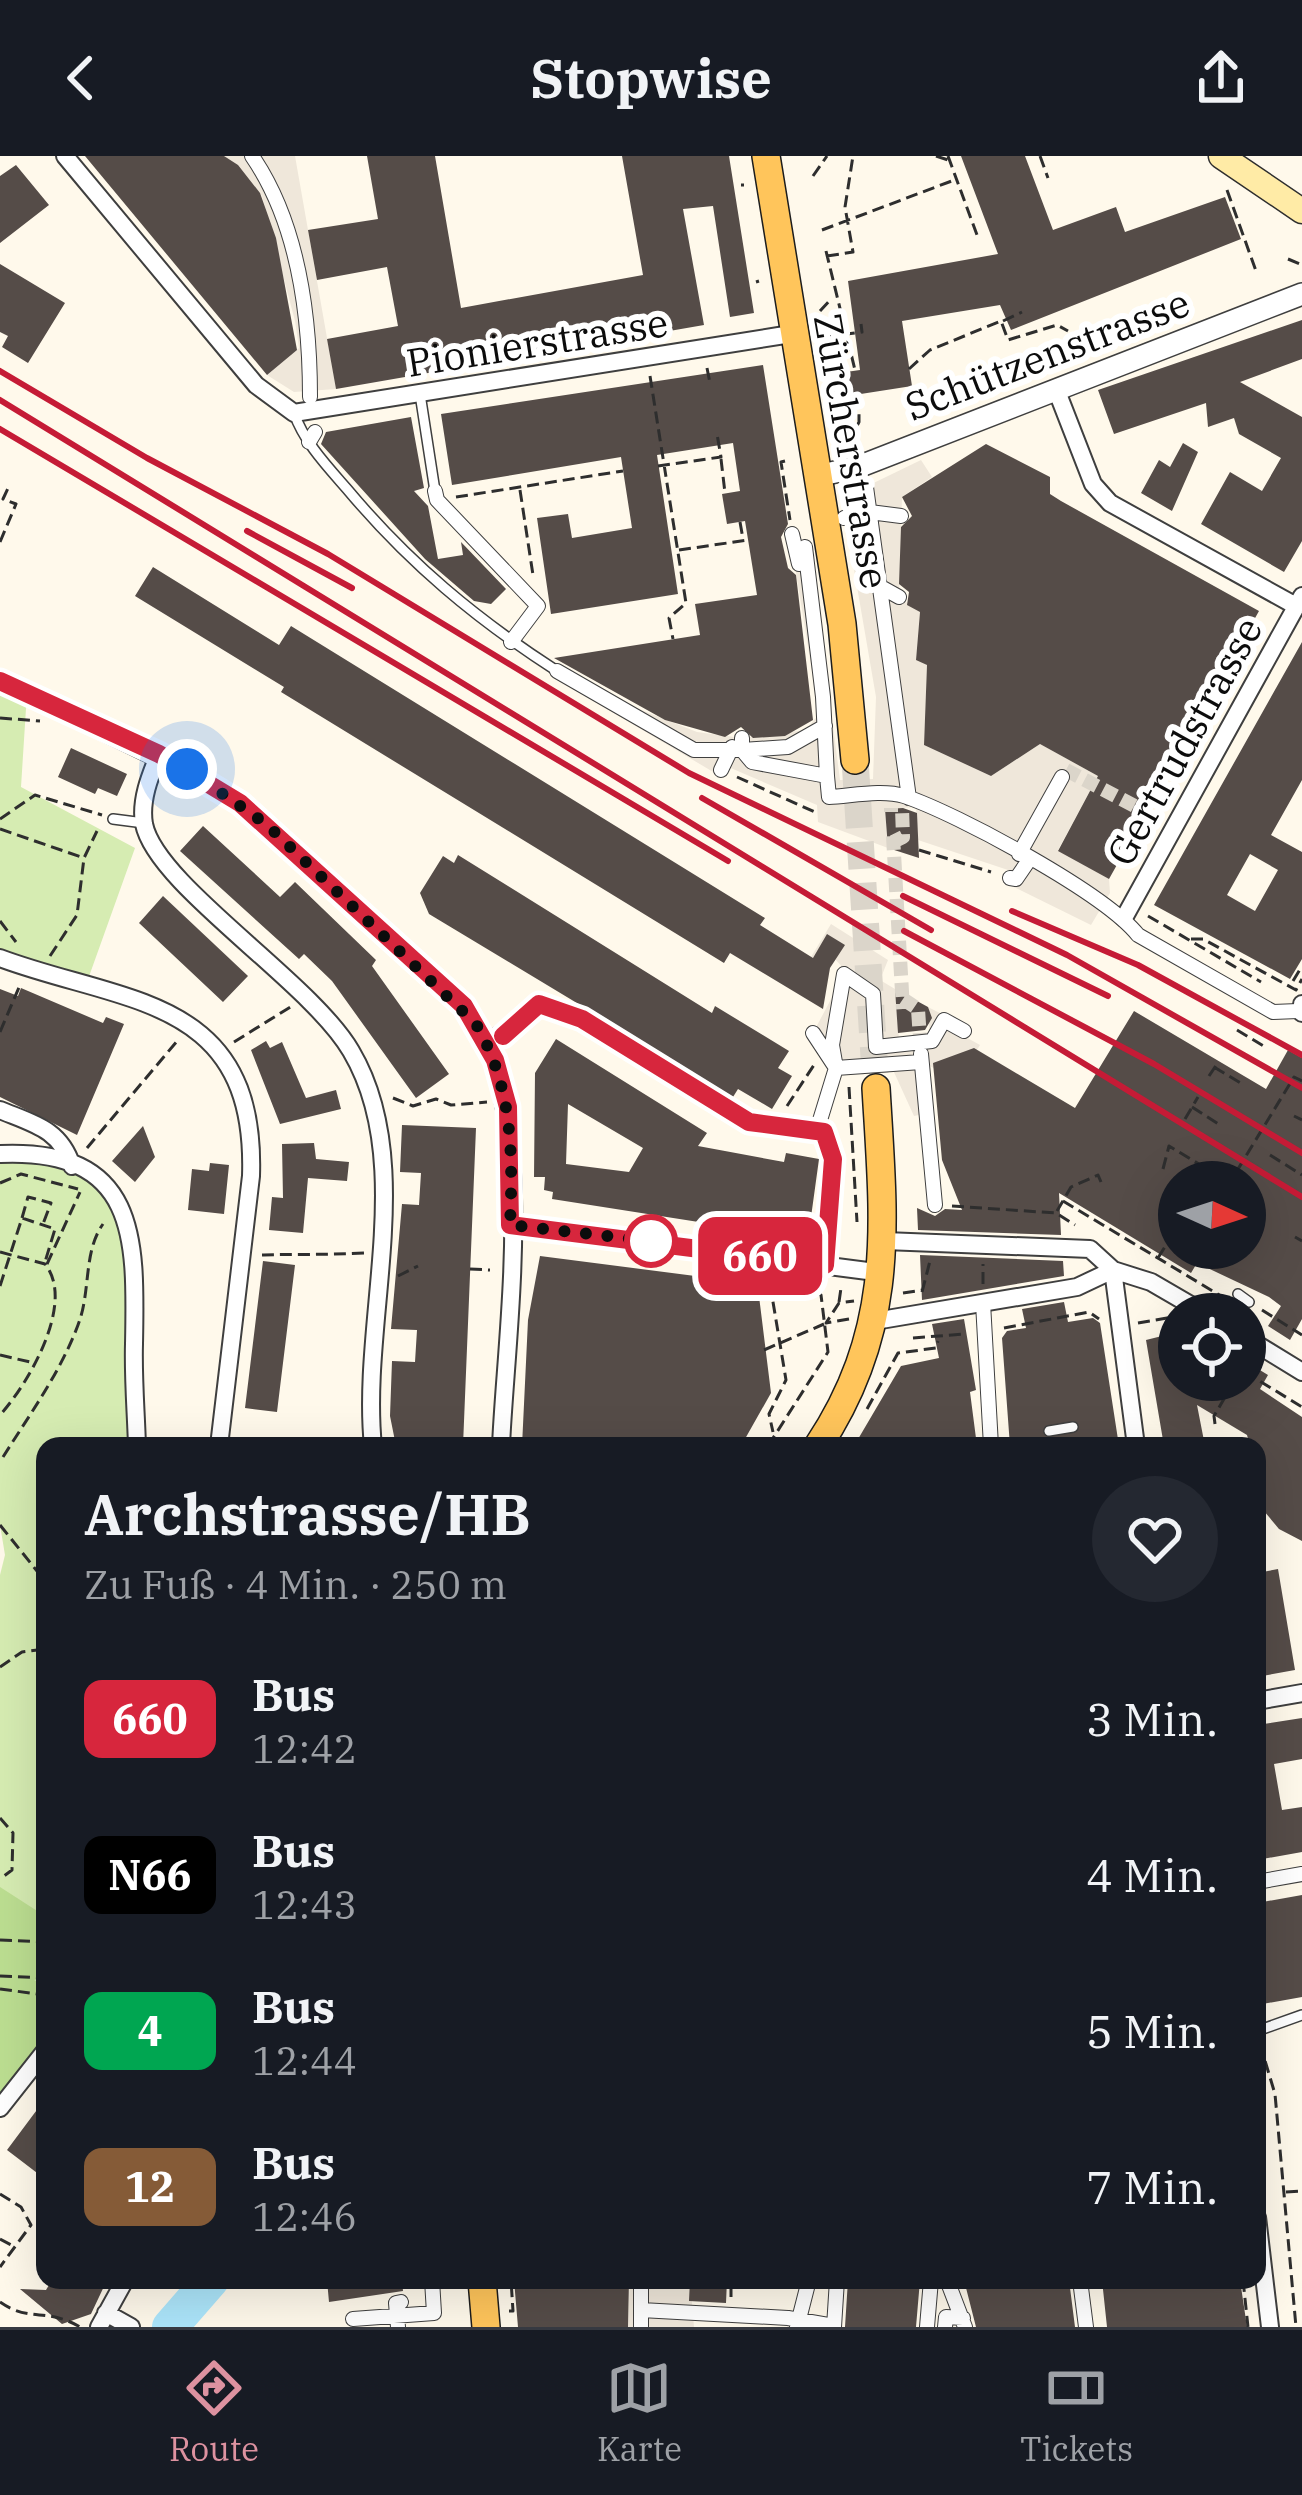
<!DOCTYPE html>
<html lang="de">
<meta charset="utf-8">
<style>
:root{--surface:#171b24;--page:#242831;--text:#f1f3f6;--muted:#9ea1a6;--line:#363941;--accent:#dd92a0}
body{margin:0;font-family:"IBM Plex Serif",serif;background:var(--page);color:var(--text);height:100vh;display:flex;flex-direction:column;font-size:45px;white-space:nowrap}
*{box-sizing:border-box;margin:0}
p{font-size:39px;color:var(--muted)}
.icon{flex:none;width:66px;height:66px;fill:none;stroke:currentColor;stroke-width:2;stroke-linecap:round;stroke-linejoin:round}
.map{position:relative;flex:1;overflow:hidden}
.side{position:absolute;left:36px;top:1281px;width:1230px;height:852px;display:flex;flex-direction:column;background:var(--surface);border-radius:24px;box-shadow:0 12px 48px #0002}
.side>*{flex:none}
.badge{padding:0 24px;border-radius:18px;font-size:42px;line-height:78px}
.needle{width:78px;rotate:93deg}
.controls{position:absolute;left:1158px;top:1005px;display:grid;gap:24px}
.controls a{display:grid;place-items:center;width:108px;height:108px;border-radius:50%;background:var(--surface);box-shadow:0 12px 48px #0002;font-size:60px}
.you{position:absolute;width:60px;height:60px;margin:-30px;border:9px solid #fff;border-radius:50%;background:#1a73e8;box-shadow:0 0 0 18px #1a73e833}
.map>.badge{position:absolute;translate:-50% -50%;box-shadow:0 0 0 6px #fff}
.round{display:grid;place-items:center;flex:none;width:126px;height:126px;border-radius:63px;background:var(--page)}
.headline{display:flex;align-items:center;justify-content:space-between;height:204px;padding:0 48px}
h1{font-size:57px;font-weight:800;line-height:90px}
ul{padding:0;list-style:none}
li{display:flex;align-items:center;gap:36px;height:156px;padding:0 48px}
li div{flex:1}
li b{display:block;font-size:45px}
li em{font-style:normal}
li .badge{min-width:132px;font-weight:700;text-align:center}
header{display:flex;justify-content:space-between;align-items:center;height:156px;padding:0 48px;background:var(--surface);font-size:54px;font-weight:800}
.tabs{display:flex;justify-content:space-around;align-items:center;height:168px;border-top:3px solid var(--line);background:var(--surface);font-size:33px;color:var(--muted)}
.tabs a{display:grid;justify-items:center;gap:6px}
.tabs .current{color:var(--accent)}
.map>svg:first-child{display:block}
</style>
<header><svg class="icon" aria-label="back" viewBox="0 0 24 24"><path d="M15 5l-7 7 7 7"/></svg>Stopwise<svg class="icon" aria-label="share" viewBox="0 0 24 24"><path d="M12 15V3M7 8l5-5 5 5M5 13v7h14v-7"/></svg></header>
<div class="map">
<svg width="1302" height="2171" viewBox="0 0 1302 2171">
<rect width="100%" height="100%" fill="#fff9eb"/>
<!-- green -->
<path fill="#d6ecb2" d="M 0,525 L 27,537 L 21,631 L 135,692 L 87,826 L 0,802 Z
M 0,999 L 72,1010 L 124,1053 L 137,1290 L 45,1290 L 45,1895 L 0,1952 L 0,1419 L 5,1399 L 0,1369 Z"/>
<!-- forest -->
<path fill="#bcde91" d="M 0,1731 L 45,1760 L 45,1822 L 34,1824 L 45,1830 L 45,1895 L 0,1952 Z"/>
<!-- plaza -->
<path fill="#efe7da" d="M 224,0 L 295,0 L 336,233 L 294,236 L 267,219 L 299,192 L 295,165 L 262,40 Z
M 921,304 L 932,321 L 902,341 L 899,441 L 920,456 L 916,503 L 927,509 L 924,589 L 991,620 L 1040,588 L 1098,620 L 1058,694 L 1109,723 L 1110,737 L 1091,769 L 1008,728 L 1011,715 L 918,684 L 916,651 L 885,653 L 888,692 L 818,666 L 817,649 L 726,610 L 720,620 L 553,521 L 560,511 L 631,550 L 697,576 L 742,582 L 806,574 L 819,558 L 792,393 L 810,391 L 840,624 L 873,623 L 876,541 L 844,355 L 855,336 Z
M 831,768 L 888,804 L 880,824 L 895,833 L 899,884 L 930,882 L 928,851 L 967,871 L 962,879 L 980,889 L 957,925 L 928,909 L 924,958 L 914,960 L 893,914 L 844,917 L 813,877 L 846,815 L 835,803 L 829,811 L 811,801 Z
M 630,2124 L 690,2124 L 694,2171 L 628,2171 Z"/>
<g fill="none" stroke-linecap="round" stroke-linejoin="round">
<!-- river -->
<path stroke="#ace5fa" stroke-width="36" d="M 170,2171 L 211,2124"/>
</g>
<!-- building -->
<path fill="#554c48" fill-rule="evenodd" d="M 85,0 L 224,0 L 238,9 L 260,37 L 276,82 L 297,194 L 267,219 Z
M 367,0 L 435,0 L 461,152 L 643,119 L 622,0 L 729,0 L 754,157 L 730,161 L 713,50 L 683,53 L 704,169 L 336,233 L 327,183 L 398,170 L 387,111 L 317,124 L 308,74 L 378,63 Z
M 961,0 L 1025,0 L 1053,74 L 1116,51 L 1125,76 L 1225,41 L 1241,83 L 1011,174 L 1000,149 L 902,165 L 912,230 L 835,242 L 832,218 L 860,214 L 848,125 L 998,98 Z
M 16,9 L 49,49 L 0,87 L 0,20 Z
M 0,108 L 65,147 L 28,207 L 2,191 L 8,180 L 0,176 Z
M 1302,164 L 1302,203 L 1240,226 L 1302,261 L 1302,385 L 1284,416 L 1201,368 L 1230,316 L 1262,335 L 1281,302 L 1239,278 L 1234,262 L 1208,271 L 1206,247 L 1114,278 L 1098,234 Z
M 763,209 L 788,368 L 781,381 L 788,412 L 796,419 L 813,564 L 785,580 L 753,582 L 741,571 L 725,581 L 665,564 L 554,502 L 700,479 L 695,448 L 757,439 L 745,365 L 727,368 L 722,338 L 740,335 L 733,287 L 657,299 L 678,438 L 551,458 L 537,362 L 568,358 L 572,382 L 632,372 L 621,301 L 452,329 L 441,258 Z
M 411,261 L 424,332 L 414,335 L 428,350 L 438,403 L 463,399 L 461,386 L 506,433 L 491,448 L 474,445 L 425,403 L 321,288 L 326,276 Z
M 1183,287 L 1198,296 L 1172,355 L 1141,337 L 1159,304 L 1170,311 Z
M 986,288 L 1050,321 L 1050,338 L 1061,345 L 1259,455 L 1109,723 L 1058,695 L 1098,620 L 1040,588 L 991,620 L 924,589 L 927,509 L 916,504 L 920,456 L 907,449 L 909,436 L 899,428 L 901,371 L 912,360 L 902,341 Z
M 153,411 L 279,489 L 291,470 L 765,762 L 760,769 L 813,802 L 827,778 L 845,789 L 830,812 L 823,853 L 730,797 L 724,807 L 281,536 L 284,531 L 135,440 Z
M 1302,486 L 1302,624 L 1271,679 L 1302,696 L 1302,803 L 1290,823 L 1154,749 ZM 1250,698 L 1278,714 L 1255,755 L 1227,739 Z
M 71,592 L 127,618 L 117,640 L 98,632 L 95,638 L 58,621 Z
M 903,652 L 917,657 L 919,702 L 888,692 L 885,653 Z
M 203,670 L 280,741 L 295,726 L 376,804 L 372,810 L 449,918 L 416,942 L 332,825 L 304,798 L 299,803 L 180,695 Z
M 458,699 L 712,857 L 715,850 L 789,895 L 778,912 L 792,920 L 772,953 L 738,933 L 733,941 L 429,758 L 420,737 L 443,700 L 454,707 Z
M 163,740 L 248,820 L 223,846 L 139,767 Z
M 21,832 L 103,867 L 106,861 L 124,868 L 77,979 L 0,941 L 0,833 L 18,840 Z
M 895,833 L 928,851 L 932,862 L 925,874 L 898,877 Z
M 1134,855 L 1266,933 L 1288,894 L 1302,902 L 1302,1163 L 1290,1184 L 1268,1170 L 1281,1150 L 1269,1141 L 1197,1107 L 1191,1117 L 1059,1037 L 1061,1079 L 918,1074 L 917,1052 L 935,1060 L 945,1053 L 962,1054 L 942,1004 L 933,907 L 974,892 L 1075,952 ZM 1179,1026 L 1245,1026 L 1245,1092 L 1179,1092 Z
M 556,883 L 707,977 L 698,990 L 784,1006 L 786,997 L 819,1003 L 808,1083 L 552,1043 L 553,1036 L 544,1034 L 545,1021 L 534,1021 L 535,917 ZM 568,948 L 643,992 L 629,1016 L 566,1008 Z
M 266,885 L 270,892 L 282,886 L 306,942 L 336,934 L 341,953 L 280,968 L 251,894 Z
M 402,969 L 476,972 L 463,1290 L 396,1290 L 390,1260 L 392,1205 L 415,1206 L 417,1174 L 391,1173 L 402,1048 L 419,1049 L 421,1017 L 400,1016 Z
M 143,970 L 155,1001 L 135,1026 L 112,1005 Z
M 314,987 L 316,1003 L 349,1006 L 347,1025 L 308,1022 L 303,1077 L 269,1074 L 272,1041 L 283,1042 L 282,988 Z
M 210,1007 L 229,1009 L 224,1058 L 188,1054 L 192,1013 L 209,1015 Z
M 920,1099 L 1063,1105 L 1064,1120 L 922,1144 Z
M 540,1100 L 734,1125 L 736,1113 L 756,1116 L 771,1237 L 741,1290 L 522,1290 L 528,1164 Z
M 263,1105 L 295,1109 L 277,1256 L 245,1252 Z
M 1064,1146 L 1068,1166 L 1093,1162 L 1100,1167 L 1119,1290 L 1010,1290 L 1002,1182 L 1007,1175 L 1026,1172 L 1022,1153 Z
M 964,1163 L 976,1234 L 970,1236 L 977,1290 L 854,1290 L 901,1210 L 939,1202 L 932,1168 Z
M 1174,1177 L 1179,1179 L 1179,1224 L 1245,1224 L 1245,1205 L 1268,1219 L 1260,1233 L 1302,1261 L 1302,1385 L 1279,1373 L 1264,1355 L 1257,1334 L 1257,1290 L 1250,1290 L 1247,1279 L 1197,1249 L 1205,1290 L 1164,1290 L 1146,1184 Z
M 1278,1413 L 1295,1514 L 1257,1521 L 1257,1417 Z
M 1302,1562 L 1302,1603 L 1274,1608 L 1282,1654 L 1302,1651 L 1302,1696 L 1257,1704 L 1257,1569 Z
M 1302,1739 L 1302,1841 L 1257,1849 L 1257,1747 Z
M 45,1943 L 45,2023 L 7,1994 Z
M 52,2124 L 107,2124 L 91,2158 L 62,2168 L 20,2133 L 46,2134 Z
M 327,2124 L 402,2124 L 403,2135 L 329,2146 Z
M 514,2124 L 629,2124 L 628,2171 L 518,2171 Z
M 690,2124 L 727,2124 L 726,2147 L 689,2145 Z
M 848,2124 L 920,2124 L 916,2171 L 845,2171 Z
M 964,2124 L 1069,2124 L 1075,2171 L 976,2171 Z
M 1102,2124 L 1240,2124 L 1247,2171 L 1107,2171 Z"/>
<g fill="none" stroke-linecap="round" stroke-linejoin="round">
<!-- pedestrian-tunnel -->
<path stroke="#dbd5ca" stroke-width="14" stroke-dasharray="14 7" stroke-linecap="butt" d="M 1066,614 L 1146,656
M 891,652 L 891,656
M 893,680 L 903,853
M 893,686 L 903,681 L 902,652
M 903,843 L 918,853 L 920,883"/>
<!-- primary-tunnel -->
<path stroke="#dbd5ca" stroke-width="27" stroke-dasharray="27 14" stroke-linecap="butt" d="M 855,604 L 876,932"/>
<!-- service casing -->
<g stroke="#3f3f3f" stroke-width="12">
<path id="service" d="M 420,238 L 435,335
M 294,257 C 304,286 327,310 347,333 C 409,407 476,463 557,515
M 113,663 L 144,667
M 1238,1138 L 1249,1146
M 1049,1275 L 1073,1271
M 1257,1875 L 1302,1859
M 419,2126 L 420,2124"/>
</g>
<!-- pedestrian casing -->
<g stroke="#3f3f3f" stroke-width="16">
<path id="pedestrian" d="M 252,0 C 298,67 310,161 310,241
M 309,286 L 315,276
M 866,331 L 909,642
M 435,335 L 437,344 L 538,450 L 511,486
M 844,362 L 862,355 L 901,360
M 792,378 L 799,408
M 805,391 L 823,541 L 827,620
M 881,431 L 899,441
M 557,515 L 694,594 L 742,594 L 752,606 L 827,620 L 829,641 C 851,640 882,633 904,640 C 958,658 1104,737 1138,779 L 1273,856 L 1298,855
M 742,582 L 742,594 L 788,591 L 825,570
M 721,614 L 732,591
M 1019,698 L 1062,621
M 1010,722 L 1016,723 L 1029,704
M 813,877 L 836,912 L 817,974
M 921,898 L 935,1049
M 921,906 L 836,912 L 832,889 L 844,818 L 873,838 L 876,891 L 932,885 L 944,864 L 964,875
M 983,1147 L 991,1290
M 1257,1726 L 1302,1718
M 641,2124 L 641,2171
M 947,2124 L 965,2171
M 1080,2124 L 1086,2171
M 641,2154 L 788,2162 L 834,2170
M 353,2163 L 434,2157 L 432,2124
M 398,2171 L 396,2147 L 401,2146
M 797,2171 L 809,2124
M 834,2171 L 837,2124
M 927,2171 L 931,2124
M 945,2171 L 946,2161 L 963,2162"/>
</g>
<!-- minor casing -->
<g stroke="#3f3f3f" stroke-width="20">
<path id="minor" d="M 65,0 L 256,229 L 294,257 L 791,178
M 1056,233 L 1093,328 L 1110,347 L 1296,450
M 0,525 L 213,629 L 266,668 L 455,841 C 544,929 506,1170 501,1290
M 159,598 C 150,620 140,644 144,668 C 156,729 310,825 351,895 C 418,1008 360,1165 373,1290
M 1124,762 L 1302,440
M 0,802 C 123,848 257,839 251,1020 L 219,1290
M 1302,848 L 1302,857
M 488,888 L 539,848 L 582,863 L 749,966 L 824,976 L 833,1003 L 825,1109
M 0,954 C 34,968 60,973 72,1010
M 0,998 C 139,992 136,1083 134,1188 C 133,1222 136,1256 137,1290
M 510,1069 L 883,1117
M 885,1085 L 1090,1093 L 1113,1114 L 1151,1126 L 1206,1158
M 1113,1114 L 1136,1290
M 875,1165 L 1077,1131 L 1113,1114
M 1245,1181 L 1302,1216
M 1257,1545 L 1302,1537
M 0,1952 L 45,1895
M 1257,2061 L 1270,2171
M 106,2157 L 131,2171
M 99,2171 L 125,2124"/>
</g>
<!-- tertiary casing -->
<g stroke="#3f3f3f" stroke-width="24">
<path id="tertiary" d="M 817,320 L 858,311 L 1302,138"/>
</g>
<!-- secondary casing -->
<g stroke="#2e2e2e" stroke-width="27">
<path id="secondary" d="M 1221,0 L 1302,55"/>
</g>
<!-- primary casing -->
<g stroke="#1d1d1d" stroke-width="30">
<path id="primary" d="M 766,0 L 842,468 L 855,604
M 818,1290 C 897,1171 884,1067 876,932
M 482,2124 L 486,2171"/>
</g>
<!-- path -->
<path stroke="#2e2e2e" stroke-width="3" stroke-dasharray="12 6" stroke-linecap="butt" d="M 936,0 L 948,4
M 948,0 L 977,79
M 1040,0 L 1048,22
M 813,20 L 827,0
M 741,29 L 744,29
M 1227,34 L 1256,115
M 822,74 L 957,23
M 826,95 L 855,214
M 827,100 L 853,96 L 845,51 L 853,0
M 1288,103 L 1302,109
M 756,126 L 759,125
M 820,155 L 832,142
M 1003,165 L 1022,156
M 825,181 L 862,176 L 861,168
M 1073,188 L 1078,202
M 707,212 L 710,227
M 909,213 L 930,194 L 1001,165 L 1008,184 L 1057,169 L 1068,175
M 650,220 L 686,447 L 669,462 L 673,483
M 832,225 L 833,225
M 849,286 L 859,266 L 859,239
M 721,303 L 725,337
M 785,305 L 781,306 L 790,364
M 658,310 L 721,301 L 717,278
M 520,334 L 533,419
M 456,341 L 623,315
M 740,366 L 743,383
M 0,386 L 16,348 L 3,343 L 10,328
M 679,394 L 748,384
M 0,562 L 40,565
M 737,621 L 817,657
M 1146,656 L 1160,663
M 0,663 L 35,639 L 102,659
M 0,673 L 84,702 L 97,675
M 919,694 L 991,716
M 1148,760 L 1261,826
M 0,765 L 16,786
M 1191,783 L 1203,783 L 1296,834 L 1302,823
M 50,800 L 77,759 L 84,702
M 1293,825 L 1302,810
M 1237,874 L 1267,892
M 0,876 L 20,829
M 234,886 L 292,850
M 1214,911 L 1244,929
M 1209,920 L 1219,905
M 849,931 L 857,1066
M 393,942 L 413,950 L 436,943 L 451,949 L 487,946
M 787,950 L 814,909
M 1192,951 L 1220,969
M 1294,960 L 1302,964
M 1185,963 L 1198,941
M 87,992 L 178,884
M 1270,999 L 1302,1019
M 1245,1006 L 1302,1042
M 1163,1013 L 1169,990 L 1222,1022 L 1227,1014 L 1235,1018 L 1294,921 L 1302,925
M 0,1027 L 21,1018 L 78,1033
M 1063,1045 L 1221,1140
M 952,1050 L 1056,1057 L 1075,1069
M 1057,1055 L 1071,1031 L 1098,1019 L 1101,1026
M 1174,1055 L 1179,1055
M 22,1062 L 28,1041 L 51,1047 L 43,1068
M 1295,1081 L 1302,1085
M 0,1096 L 45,1108 C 76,1146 29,1227 0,1259
M 262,1099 C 295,1098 328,1099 364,1097
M 1158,1102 L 1179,1068
M 47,1108 L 80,1036
M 470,1113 L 490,1114
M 398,1120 L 418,1110
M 770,1128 L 786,1224 L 769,1258 L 773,1276
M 983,1128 L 983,1108
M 0,1130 L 22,1062 L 55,1073 L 45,1106
M 922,1136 L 930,1105
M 903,1137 L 923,1134
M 839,1146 L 841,1132
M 1262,1154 L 1302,1179
M 849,1163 L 826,1167 L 839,1147 L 854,1145
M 1138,1167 L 1167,1162 L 1179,1170
M 1004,1172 L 1089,1156 L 1099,1163
M 913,1182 L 965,1178
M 764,1194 L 824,1168
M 0,1199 L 30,1206
M 1245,1216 L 1302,1251
M 867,1253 L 898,1197 L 936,1192 L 938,1185
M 1215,1268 L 1214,1260 L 1235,1224
M 768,1290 L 828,1196 L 821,1139 L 806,1127
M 3,1301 C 30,1258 60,1217 78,1169 C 91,1136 83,1096 103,1068
M 0,1369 L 45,1425
M 0,1511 L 22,1496 L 45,1493
M 0,1662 L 13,1677 L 12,1714 L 0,1723
M 0,1784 L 45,1786
M 0,1820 L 45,1822
M 0,1833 L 45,1839
M 1260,1888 L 1275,1938 L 1296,2171
M 1286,2036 L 1302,2035
M 0,2038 L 21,2051 L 31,2069 L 0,2111
M 0,2083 L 13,2090
M 1243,2124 L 1248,2171
M 731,2141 L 731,2124
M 0,2146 C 30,2167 46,2151 80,2171
M 509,2155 L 513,2155 L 511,2124"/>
<!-- service -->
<use href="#service" stroke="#fff" stroke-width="9"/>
<!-- pedestrian -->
<use href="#pedestrian" stroke="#fff" stroke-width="14"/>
<!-- minor -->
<use href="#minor" stroke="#fff" stroke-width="16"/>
<!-- tertiary -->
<use href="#tertiary" stroke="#fff" stroke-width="21"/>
<!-- secondary -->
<use href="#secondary" stroke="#ffeba6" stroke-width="24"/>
<!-- primary -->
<use href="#primary" stroke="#ffc55b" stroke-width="27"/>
<!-- rail -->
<path stroke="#c51b36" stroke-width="6" d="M 0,215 L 147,302 L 328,398 L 689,617 L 1067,799 L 1302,932
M 0,244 L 1302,1041
M 0,273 L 728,705
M 247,375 L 352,432
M 702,642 L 931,774
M 903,740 L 1108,840
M 1012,755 L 1138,809 L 1302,899
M 904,775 L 1154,908 L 1302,997"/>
</g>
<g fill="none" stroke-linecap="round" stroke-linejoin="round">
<!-- line casing -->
<g stroke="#fff" stroke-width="27">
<path id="line" d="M 0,525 L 159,598 L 240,647 L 464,850 L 495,904 L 508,951 L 510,1069 L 825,1109 L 833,1003 L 824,976 L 749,966 L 582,863 L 539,848 L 503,880"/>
</g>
<!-- line -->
<use href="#line" stroke="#d7263d" stroke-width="18"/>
<!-- walk -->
<path stroke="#0c0c0c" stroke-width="12" stroke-dasharray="0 21.6" d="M 187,613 L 266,668 L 476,868 C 513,931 513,998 510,1069 L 651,1085"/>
</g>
<!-- markers -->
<circle fill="#fff" stroke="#d7263d" stroke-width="6" cx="651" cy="1085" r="24"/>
<g text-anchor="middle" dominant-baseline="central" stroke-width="12" stroke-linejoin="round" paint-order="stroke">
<!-- street labels -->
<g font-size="39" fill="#0c0c0c" stroke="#fff">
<text transform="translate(537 186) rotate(-9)">Pionierstrasse</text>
<text transform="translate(1047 198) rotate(-21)">Schützenstrasse</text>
<text transform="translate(852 295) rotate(80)">Zürcherstrasse</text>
<text transform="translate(1184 585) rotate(-61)">Gertrudstrasse</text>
</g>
</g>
</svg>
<div class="controls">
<a><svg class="needle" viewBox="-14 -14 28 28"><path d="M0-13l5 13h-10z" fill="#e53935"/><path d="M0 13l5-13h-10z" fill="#9ea1a6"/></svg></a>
<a><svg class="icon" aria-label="locate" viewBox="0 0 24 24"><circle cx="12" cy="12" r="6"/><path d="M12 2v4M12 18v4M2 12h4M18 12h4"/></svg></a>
</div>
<div class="you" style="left:187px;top:613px"></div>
<b class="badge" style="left:760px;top:1100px;background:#d7263d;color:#fff">660</b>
<section class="side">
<div class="headline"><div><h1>Archstrasse/HB</h1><p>Zu Fuß · 4 Min. · 250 m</p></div><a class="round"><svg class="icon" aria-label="heart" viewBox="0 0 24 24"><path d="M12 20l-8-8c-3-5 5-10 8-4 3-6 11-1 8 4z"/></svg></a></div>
<ul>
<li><span class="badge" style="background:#d7263d;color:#fff">660</span><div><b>Bus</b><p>12:42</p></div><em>3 Min.</em></li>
<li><span class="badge" style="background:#000;color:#fff">N66</span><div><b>Bus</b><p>12:43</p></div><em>4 Min.</em></li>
<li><span class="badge" style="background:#00a651;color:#fff">4</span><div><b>Bus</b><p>12:44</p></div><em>5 Min.</em></li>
<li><span class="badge" style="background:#855b37;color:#fff">12</span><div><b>Bus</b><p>12:46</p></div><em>7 Min.</em></li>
</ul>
</section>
</div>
<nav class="tabs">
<a class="current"><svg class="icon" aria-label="directions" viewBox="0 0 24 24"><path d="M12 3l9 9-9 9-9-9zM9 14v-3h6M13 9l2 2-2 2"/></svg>Route</a>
<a><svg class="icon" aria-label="map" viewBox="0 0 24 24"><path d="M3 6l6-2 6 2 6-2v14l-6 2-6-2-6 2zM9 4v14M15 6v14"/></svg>Karte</a>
<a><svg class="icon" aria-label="tickets" viewBox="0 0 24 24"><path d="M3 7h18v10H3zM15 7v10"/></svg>Tickets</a>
</nav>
